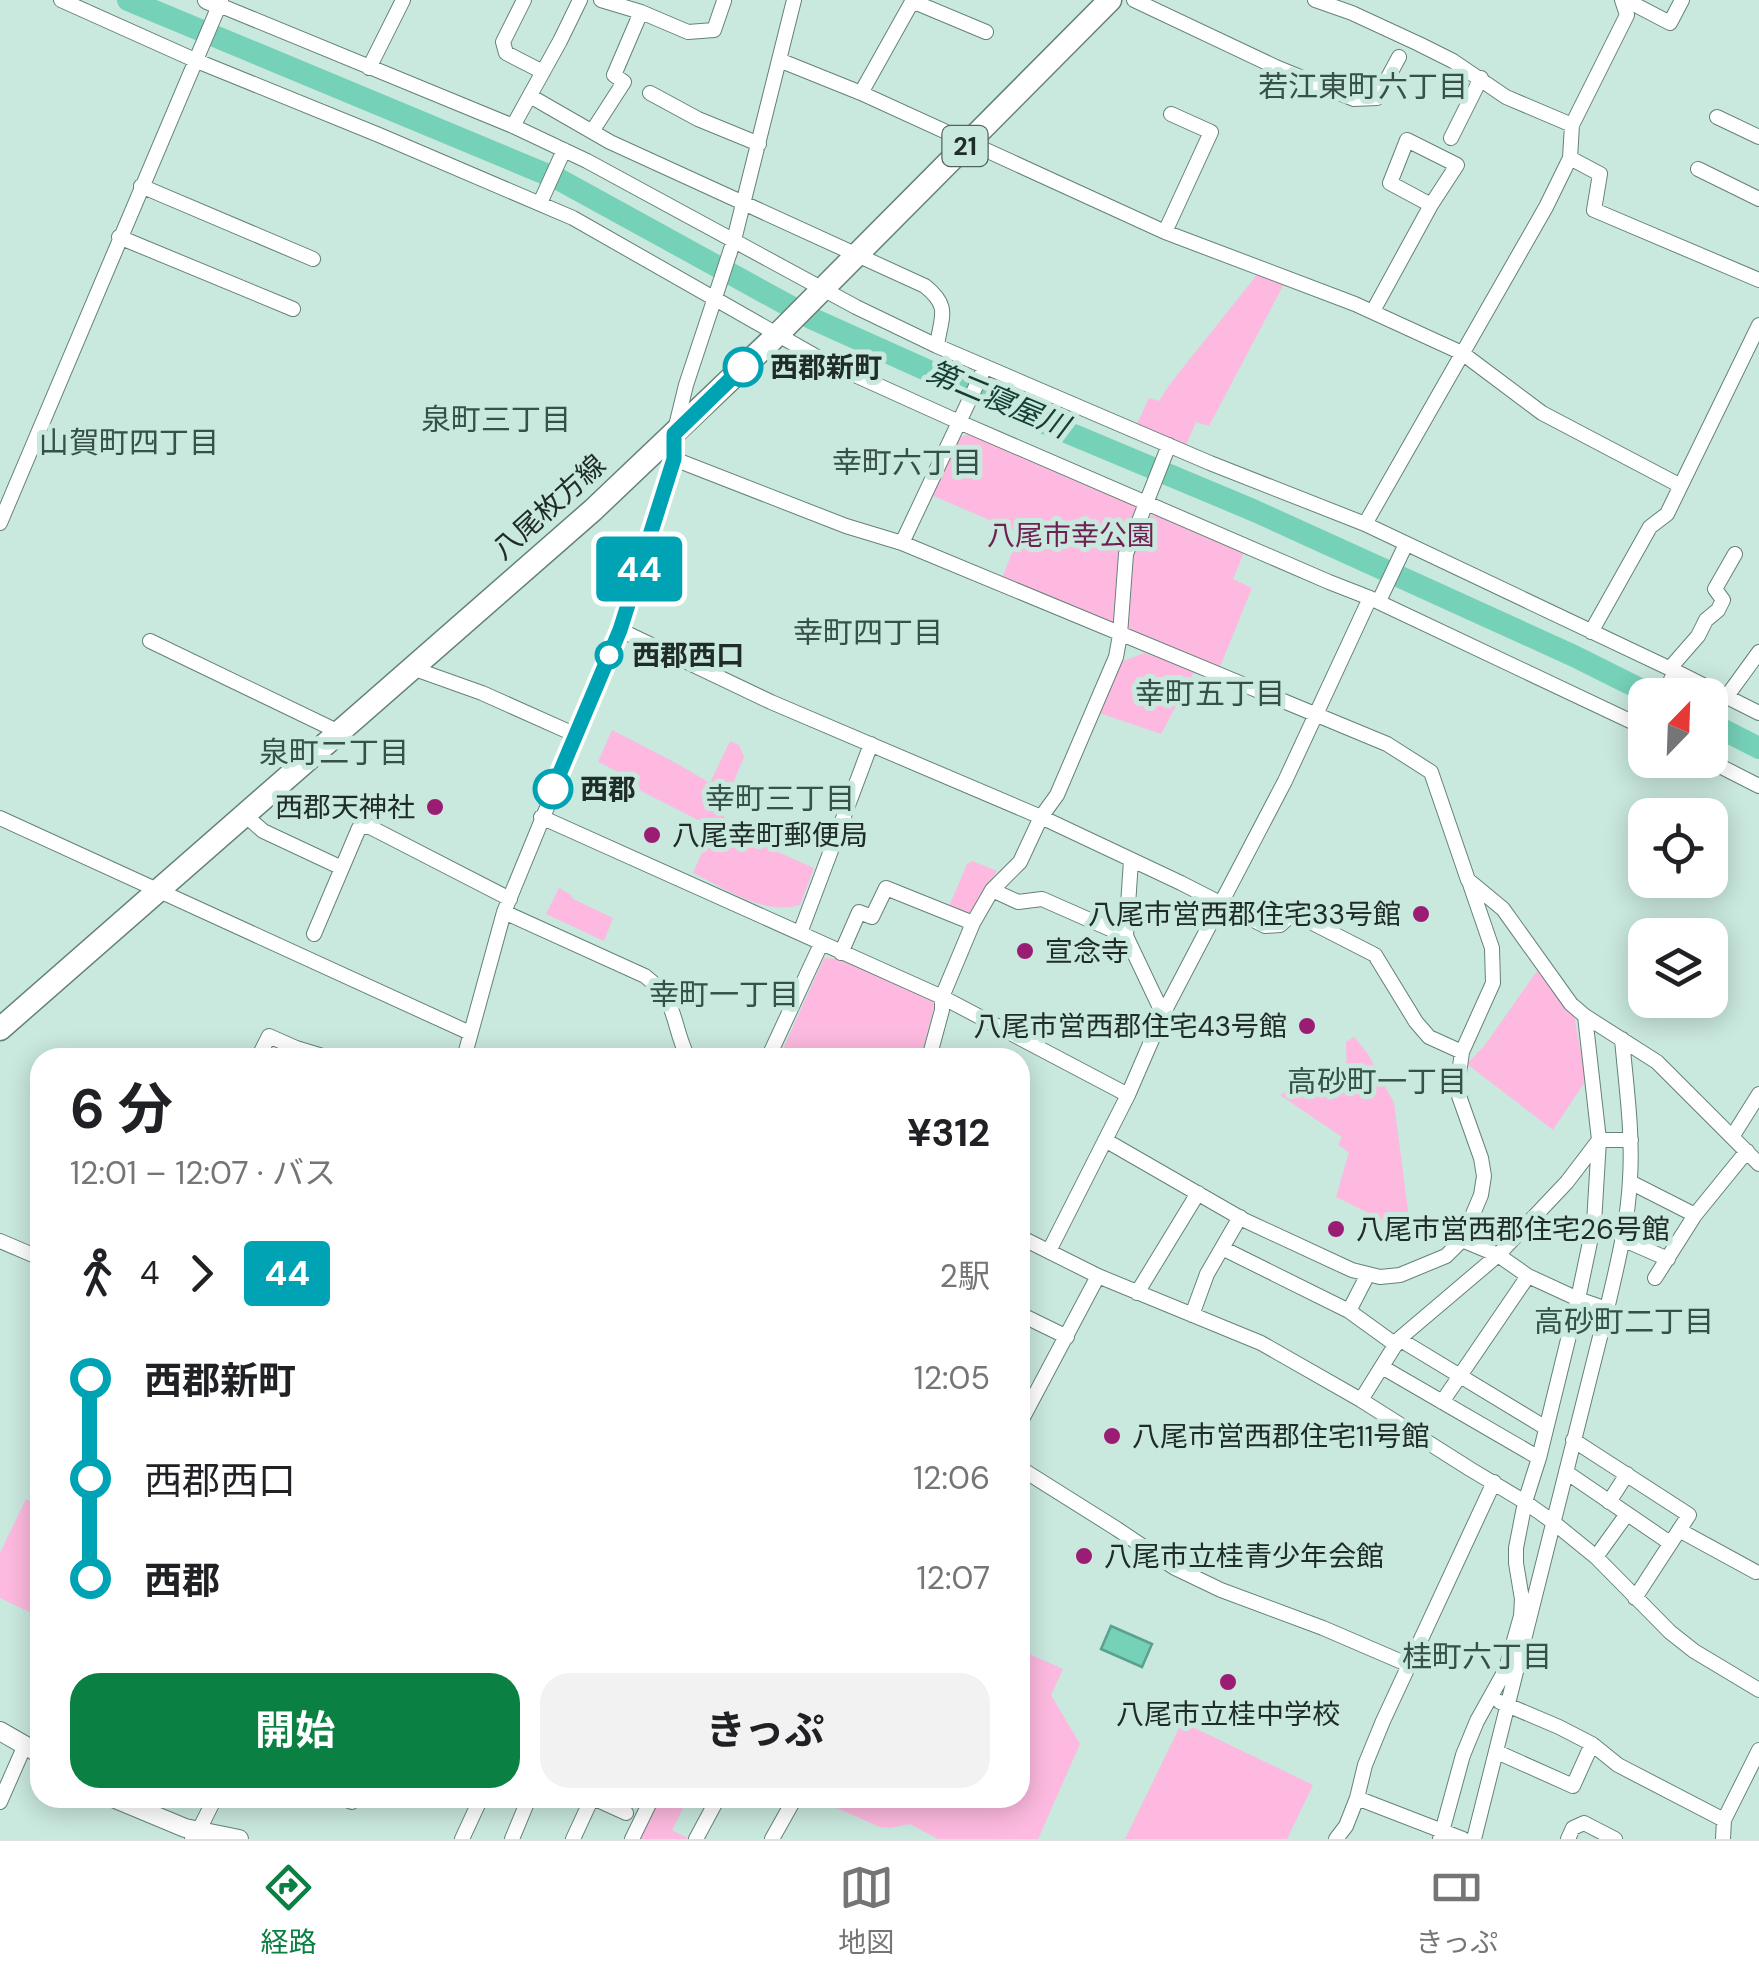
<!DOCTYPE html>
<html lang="ja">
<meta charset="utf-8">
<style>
:root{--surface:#fff;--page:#f2f2f2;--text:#202124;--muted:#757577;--line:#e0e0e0;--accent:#0b8043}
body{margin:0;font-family:"DM Sans","Noto Sans JP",sans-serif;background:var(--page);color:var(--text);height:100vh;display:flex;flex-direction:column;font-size:38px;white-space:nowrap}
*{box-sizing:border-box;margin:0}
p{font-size:32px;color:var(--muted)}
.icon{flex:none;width:55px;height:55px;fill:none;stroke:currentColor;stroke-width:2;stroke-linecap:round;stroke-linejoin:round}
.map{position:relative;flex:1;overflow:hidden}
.panel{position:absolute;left:30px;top:1048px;width:1000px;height:760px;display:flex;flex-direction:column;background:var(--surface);border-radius:30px;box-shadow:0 5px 25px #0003}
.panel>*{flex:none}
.badge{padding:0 20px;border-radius:8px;font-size:35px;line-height:65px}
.needle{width:65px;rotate:23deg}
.tools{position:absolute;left:1628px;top:678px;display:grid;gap:20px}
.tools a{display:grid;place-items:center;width:100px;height:100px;border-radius:20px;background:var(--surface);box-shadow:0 5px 25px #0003;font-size:50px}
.map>.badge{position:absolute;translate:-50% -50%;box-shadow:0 0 0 5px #fff}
.legs{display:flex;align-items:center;gap:15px;height:110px;padding:0 40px;font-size:32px}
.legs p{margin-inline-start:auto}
.headline{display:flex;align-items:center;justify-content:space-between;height:170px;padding:0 40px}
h1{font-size:55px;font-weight:700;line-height:75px}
.cta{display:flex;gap:20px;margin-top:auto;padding:20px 40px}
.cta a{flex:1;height:115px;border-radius:30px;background:var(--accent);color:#fff;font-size:40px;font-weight:700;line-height:115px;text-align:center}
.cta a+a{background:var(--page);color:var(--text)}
ul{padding:0 40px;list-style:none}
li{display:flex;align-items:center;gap:35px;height:100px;font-size:38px}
li i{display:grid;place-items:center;width:15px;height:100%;margin:0 12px;background:currentColor}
li i::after{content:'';width:25px;height:25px;margin:-12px;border:8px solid;border-radius:50%;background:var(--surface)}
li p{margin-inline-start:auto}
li:first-child i{background:linear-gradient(#0000 50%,currentColor 0)}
li:last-child i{background:linear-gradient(currentColor 50%,#0000 0)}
.tabs{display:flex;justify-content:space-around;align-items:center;height:140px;border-top:2px solid var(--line);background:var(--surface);font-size:28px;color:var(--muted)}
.tabs a{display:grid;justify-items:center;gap:5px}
.tabs .on{color:var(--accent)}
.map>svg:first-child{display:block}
</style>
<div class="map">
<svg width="1759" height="1839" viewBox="0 0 1759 1839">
<rect width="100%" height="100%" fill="#c9e8de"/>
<!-- green -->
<path fill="#fdb9df" d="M 1260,271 L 1285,282 L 1209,426 L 1196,422 L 1186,445 L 1137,424 L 1149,398 L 1159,401 L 1170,384 Z
M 968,434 L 1138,506 L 1120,552 L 1115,623 L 1109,626 L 1002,578 L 1020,533 L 931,495 L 959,438 Z
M 1156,515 L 1244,552 L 1233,579 L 1252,588 L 1220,667 L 1133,637 L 1123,626 L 1130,554 L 1143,517 Z
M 1144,653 L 1195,670 L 1161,734 L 1099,713 L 1121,662 Z
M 612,730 L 676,763 L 710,783 L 730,741 L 739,745 L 744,757 L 721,811 L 733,832 L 814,868 L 800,905 C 763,916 725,888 693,873 L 711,832 L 710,826 L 641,791 L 637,781 L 598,762 Z
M 972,861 L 997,871 L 990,881 L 974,914 L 966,917 L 948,909 L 967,864 Z
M 559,888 L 571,895 L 573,899 L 613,918 L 604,941 L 546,914 Z
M 824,958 L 839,959 L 933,999 L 934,1007 L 921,1057 L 779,1058 Z
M 1537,971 L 1561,1002 L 1574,1015 L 1586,1080 L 1553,1130 L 1467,1064 L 1485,1045 Z
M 1354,1037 L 1368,1054 L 1394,1103 L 1411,1234 L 1336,1197 L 1349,1152 L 1338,1145 L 1342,1137 L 1280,1095 L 1295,1087 L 1347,1077 L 1346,1042 Z
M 26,1499 L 40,1506 L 40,1617 L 0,1598 L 0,1553 Z
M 1020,1650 L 1063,1669 L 1051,1695 L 1080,1744 L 1038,1839 L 938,1839 L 910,1824 L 890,1828 L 880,1827 L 814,1798 L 1020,1798 Z
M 1182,1722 L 1313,1785 L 1287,1839 L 1125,1839 Z
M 658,1798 L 688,1798 L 672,1830 L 689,1839 L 636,1839 Z"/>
<!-- water -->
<path fill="#76d1b9" stroke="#5ca08e" stroke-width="2.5" d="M 1111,1626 L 1152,1644 L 1142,1667 L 1101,1649 Z"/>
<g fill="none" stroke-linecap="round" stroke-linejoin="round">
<!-- river -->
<path stroke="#76d1b9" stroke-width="22" d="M 128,0 L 560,180 L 813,319 L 1040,421 L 1255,511 L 1574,656 L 1652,695
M 1710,723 L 1759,748"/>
<!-- minor casing -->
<g stroke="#658279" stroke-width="16">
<path id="minor" d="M 61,0 L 197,61 L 379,135 L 573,218 L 824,361 L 959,422 L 1329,582 L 1370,598
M 524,0 L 503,42 L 506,53 L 543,72
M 601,0 L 641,12 L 688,32 L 714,30 L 724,1
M 1134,0 L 1278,68 L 1354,99 L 1377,98 L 1399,57
M 1315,0 L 1352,13 L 1419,44 L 1453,61 L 1506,97 L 1572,125
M 1626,0 L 1670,23 L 1682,0
M 912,1 L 986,32
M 219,5 L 513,126 L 587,161 L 856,307 L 937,346 L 1210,463 L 1365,524 L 1675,671 L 1759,713
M 779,60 L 861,93 L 1165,232 L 1355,304 L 1462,353 L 1542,413 L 1679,485
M 369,68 L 403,0
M 650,93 L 698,119 L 759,144
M 861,93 L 913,0
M 530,96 L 610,142 L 925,286 C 951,307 941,316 937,346
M 1717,117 L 1759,137
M 513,126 L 560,41 L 580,0
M 593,130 L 624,82 L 614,75 L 641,12
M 1451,138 L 1481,78
M 1570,158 L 1600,174 L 1594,210 L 1759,280
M 1698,169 L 1759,199
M 141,186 L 313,259
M 540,203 L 564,150
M 1165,232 L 1211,132 L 1171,114
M 119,237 L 293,309
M 1373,311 L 1431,205 L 1457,165 L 1407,140 L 1390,183 L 1431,205
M 674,459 L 846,526 L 902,543 L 1387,744 L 1431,772 L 1468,880 L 1503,909 L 1571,1004 L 1585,1016 L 1657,1062 L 1759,1164
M 0,523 L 221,1
M 1365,524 L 1546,207 L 1570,158 L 1572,125 L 1627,15 L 1622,0
M 902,543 L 985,367
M 1379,601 L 1406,544
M 620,630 L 771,702 L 1041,817 L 1181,883 L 1265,926 L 1280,925 L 1293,913 L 1375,955 L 1416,1022 L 1429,1037 L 1462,1052 L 1458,1081 L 1459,1096 L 1481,1158 L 1484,1176 L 1481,1195 L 1462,1240 L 1446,1256 L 1400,1275 L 1380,1277 L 1352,1270 L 1244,1220 L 1105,1140
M 1591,632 L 1650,527 L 1667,514 L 1759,325
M 150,641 L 339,732
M 412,668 L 482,693 L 576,735
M 1670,668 L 1698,636 L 1706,620 L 1718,610 L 1723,600 L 1715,589 L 1735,554
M 1664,695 L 1675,671
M 1727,696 L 1759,652
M 1708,760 L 1759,786
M 245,815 L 263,831 L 342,868
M 541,817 L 942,997 L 1128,1095
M 0,818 L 470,1033
M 1131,860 L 1126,936 L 1163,1014
M 992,890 L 1018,902 L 1042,899 L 1126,936
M 504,912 L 645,976 C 679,1002 671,1023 688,1058
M 800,933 L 871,744
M 314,934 L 359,828 L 368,826 L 510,899
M 841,953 L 859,912 L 872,917 L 886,888 L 973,923
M 1462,1052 L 1493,983 L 1492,948 L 1470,884
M 258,1058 L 269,1036 L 296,1048 L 329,1058
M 464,1058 L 504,912 L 620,630 L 664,493 L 674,459 L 674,434 L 686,385 L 734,240 L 794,0
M 768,1058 L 821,944
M 929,1058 L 942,1010 L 942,997 L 973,923 L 992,890 L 1020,862 L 1041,817 L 1057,795 L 1116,657 L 1120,635 L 1126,554 L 1169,445
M 1732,1137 L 1759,1094
M 1630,1182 L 1695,1215
M 1020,1237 L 1098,1276 L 1261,1343 L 1361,1400 L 1470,1469 L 1525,1502 L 1553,1522 L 1596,1557 L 1670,1632 L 1694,1651 L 1759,1690
M 1622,1239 L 1668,1259
M 1462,1240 L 1498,1255 L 1528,1276 L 1578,1299 L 1607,1309
M 0,1241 L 40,1258
M 1222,1248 L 1349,1311 L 1396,1345
M 1049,1251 L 1128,1095 L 1163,1014 L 1285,781 L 1370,598 L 1645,728
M 1655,1278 L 1695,1215 L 1747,1151
M 1137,1293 L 1198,1193
M 1349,1311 L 1368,1274
M 1020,1314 L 1067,1337
M 1192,1315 L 1207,1274 L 1240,1217
M 1399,1339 L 1546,1428
M 1382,1367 L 1539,1458
M 1361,1400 L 1399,1339 L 1498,1255 L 1567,1182 L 1599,1140 L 1631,1140
M 1442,1402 L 1528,1276
M 1020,1423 L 1098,1276
M 1573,1440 L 1689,1515 L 1635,1598
M 1020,1468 L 1117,1529 L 1175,1568 L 1221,1590 L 1323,1628 L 1409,1665
M 1566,1472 L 1670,1543
M 1609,1502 L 1627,1474
M 1679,1530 L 1756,1572
M 1596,1557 L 1627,1514
M 1500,1702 L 1559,1727 L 1592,1744 L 1618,1765 L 1724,1820
M 1497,1752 L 1573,1786 L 1592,1744
M 341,1798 L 352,1802
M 593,1798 L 626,1813
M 1357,1798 L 1463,1839
M 0,1802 L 25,1745
M 192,1839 L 199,1830 L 215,1798
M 462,1839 L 481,1798
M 512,1839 L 529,1798
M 573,1839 L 592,1798
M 632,1839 L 652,1798
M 696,1839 L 718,1798
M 772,1839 L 795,1798
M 1336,1839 L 1346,1826 L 1357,1798 L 1365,1765 L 1383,1721 L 1494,1482
M 1440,1839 L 1463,1755 L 1477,1721 L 1506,1669 L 1521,1616 L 1522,1599 L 1516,1563 L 1516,1548 L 1525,1502 L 1539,1458 L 1578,1299 L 1594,1223 L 1599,1140 L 1585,1016
M 1474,1839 L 1607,1309 C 1617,1266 1628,1223 1630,1179 C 1633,1132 1626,1085 1622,1039
M 1568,1839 L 1573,1828 L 1584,1823 L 1615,1839
M 1723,1839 L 1724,1820 L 1759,1750"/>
</g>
<!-- tertiary casing -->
<g stroke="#658279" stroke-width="20">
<path id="tertiary" d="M 207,0 L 219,5
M 0,1731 L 40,1754
M 113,1798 L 185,1828 L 239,1839"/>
</g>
<!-- primary casing -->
<g stroke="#658279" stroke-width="25">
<path id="primary" d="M 0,1029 L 593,510 L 777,335 L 1110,0"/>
</g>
<!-- minor -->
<use href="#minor" stroke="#fff" stroke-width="14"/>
<!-- tertiary -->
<use href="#tertiary" stroke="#fff" stroke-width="18"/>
<!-- primary -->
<use href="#primary" stroke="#fff" stroke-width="22"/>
</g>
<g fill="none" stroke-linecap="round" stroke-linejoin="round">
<!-- line-1 casing -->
<g stroke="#fff" stroke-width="22">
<path id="line-1" d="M 553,789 L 620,630 L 674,459 L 674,434 L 743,367"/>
</g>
<!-- line-1 -->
<use href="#line-1" stroke="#00a3b4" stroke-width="15"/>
</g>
<!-- markers -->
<g fill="#fff" stroke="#00a3b4" stroke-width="5">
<circle cx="743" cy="367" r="18"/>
<circle cx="609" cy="655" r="12"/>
<circle cx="553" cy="789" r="18"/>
</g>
<g fill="#9b1d73" stroke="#c9e8de" stroke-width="4">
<circle cx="435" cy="807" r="10"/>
<circle cx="652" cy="835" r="10"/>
<circle cx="1421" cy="914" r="10"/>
<circle cx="1025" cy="951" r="10"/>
<circle cx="1307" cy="1026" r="10"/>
<circle cx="1336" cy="1229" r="10"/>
<circle cx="1112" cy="1436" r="10"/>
<circle cx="1084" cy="1556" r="10"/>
<circle cx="1228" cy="1682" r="10"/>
</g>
<g text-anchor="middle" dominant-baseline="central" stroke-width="10" stroke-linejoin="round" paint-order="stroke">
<!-- shield labels -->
<rect fill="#c9e8de" stroke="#53645f" stroke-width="2.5" x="942.5" y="126" width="45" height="40" rx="8"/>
<g font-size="25" font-weight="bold" fill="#202c28">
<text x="965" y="146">21</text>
</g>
<!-- stop labels -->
<g font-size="28" font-weight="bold" fill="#202c28" stroke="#c9e8de" text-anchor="start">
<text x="770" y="367">西郡新町</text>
<text x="632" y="655">西郡西口</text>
<text x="580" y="789">西郡</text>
</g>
<!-- street labels -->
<g font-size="28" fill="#202c28" stroke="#c9e8de">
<text transform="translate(549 507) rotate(-42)">八尾枚方線</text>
</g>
<!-- park labels -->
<g font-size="28" fill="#6f2154" stroke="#c9e8de">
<text x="1071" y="535">八尾市幸公園</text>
</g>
<!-- poi labels -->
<g font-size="28" fill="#202c28" stroke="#c9e8de" text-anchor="start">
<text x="415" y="807" text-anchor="end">西郡天神社</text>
<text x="672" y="835">八尾幸町郵便局</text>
<text x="1401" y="914" text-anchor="end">八尾市営西郡住宅33号館</text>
<text x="1045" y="951">宣念寺</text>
<text x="1287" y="1026" text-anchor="end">八尾市営西郡住宅43号館</text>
<text x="1356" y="1229">八尾市営西郡住宅26号館</text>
<text x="1132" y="1436">八尾市営西郡住宅11号館</text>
<text x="1104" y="1556">八尾市立桂青少年会館</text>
<text x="1228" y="1714" text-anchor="middle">八尾市立桂中学校</text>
</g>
<!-- neighbourhood labels -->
<g font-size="30" fill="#355149" stroke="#c9e8de">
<text x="1363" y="86">若江東町六丁目</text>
<text x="496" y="419">泉町三丁目</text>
<text x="129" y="442">山賀町四丁目</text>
<text x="907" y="462">幸町六丁目</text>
<text x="868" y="632">幸町四丁目</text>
<text x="1210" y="693">幸町五丁目</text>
<text x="334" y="752">泉町二丁目</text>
<text x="780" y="798">幸町三丁目</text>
<text x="724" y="994">幸町一丁目</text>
<text x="1377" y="1081">高砂町一丁目</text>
<text x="1624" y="1321">高砂町二丁目</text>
<text x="1477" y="1656">桂町六丁目</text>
</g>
<!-- water labels -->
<g font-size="30" font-style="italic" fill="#143e34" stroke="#c9e8de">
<text transform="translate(998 399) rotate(23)">第二寝屋川</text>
</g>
</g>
</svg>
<div class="tools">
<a><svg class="needle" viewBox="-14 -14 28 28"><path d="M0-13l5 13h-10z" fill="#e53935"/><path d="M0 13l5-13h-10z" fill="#757577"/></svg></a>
<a><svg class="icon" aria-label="locate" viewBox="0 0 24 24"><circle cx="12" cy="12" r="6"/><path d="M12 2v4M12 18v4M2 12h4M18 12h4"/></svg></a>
<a><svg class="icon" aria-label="layers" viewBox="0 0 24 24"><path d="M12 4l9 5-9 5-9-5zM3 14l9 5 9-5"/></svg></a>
</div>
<b class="badge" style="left:639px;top:569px;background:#00a3b4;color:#fff">44</b>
<section class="panel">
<div class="headline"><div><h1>6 分</h1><p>12:01 – 12:07 · バス</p></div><b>¥312</b></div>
<div class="legs"><svg class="icon" aria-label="walk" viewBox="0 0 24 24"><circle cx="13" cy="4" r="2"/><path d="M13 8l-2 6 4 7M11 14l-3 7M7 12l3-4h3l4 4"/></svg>4<svg class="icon" aria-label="forward" viewBox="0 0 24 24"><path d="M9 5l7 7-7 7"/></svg><b class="badge" style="background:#00a3b4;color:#fff">44</b><p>2駅</p></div>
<ul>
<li><i style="color:#00a3b4"></i><b>西郡新町</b><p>12:05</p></li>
<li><i style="color:#00a3b4"></i><span>西郡西口</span><p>12:06</p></li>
<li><i style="color:#00a3b4"></i><b>西郡</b><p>12:07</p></li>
</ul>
<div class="cta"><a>開始</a><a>きっぷ</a></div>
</section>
</div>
<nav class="tabs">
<a class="on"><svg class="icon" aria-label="directions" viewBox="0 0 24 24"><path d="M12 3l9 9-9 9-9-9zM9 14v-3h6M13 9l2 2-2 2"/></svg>経路</a>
<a><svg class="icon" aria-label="map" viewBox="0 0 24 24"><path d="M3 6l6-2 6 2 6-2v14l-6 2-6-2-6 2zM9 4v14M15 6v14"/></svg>地図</a>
<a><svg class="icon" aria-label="tickets" viewBox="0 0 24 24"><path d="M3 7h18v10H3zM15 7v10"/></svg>きっぷ</a>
</nav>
